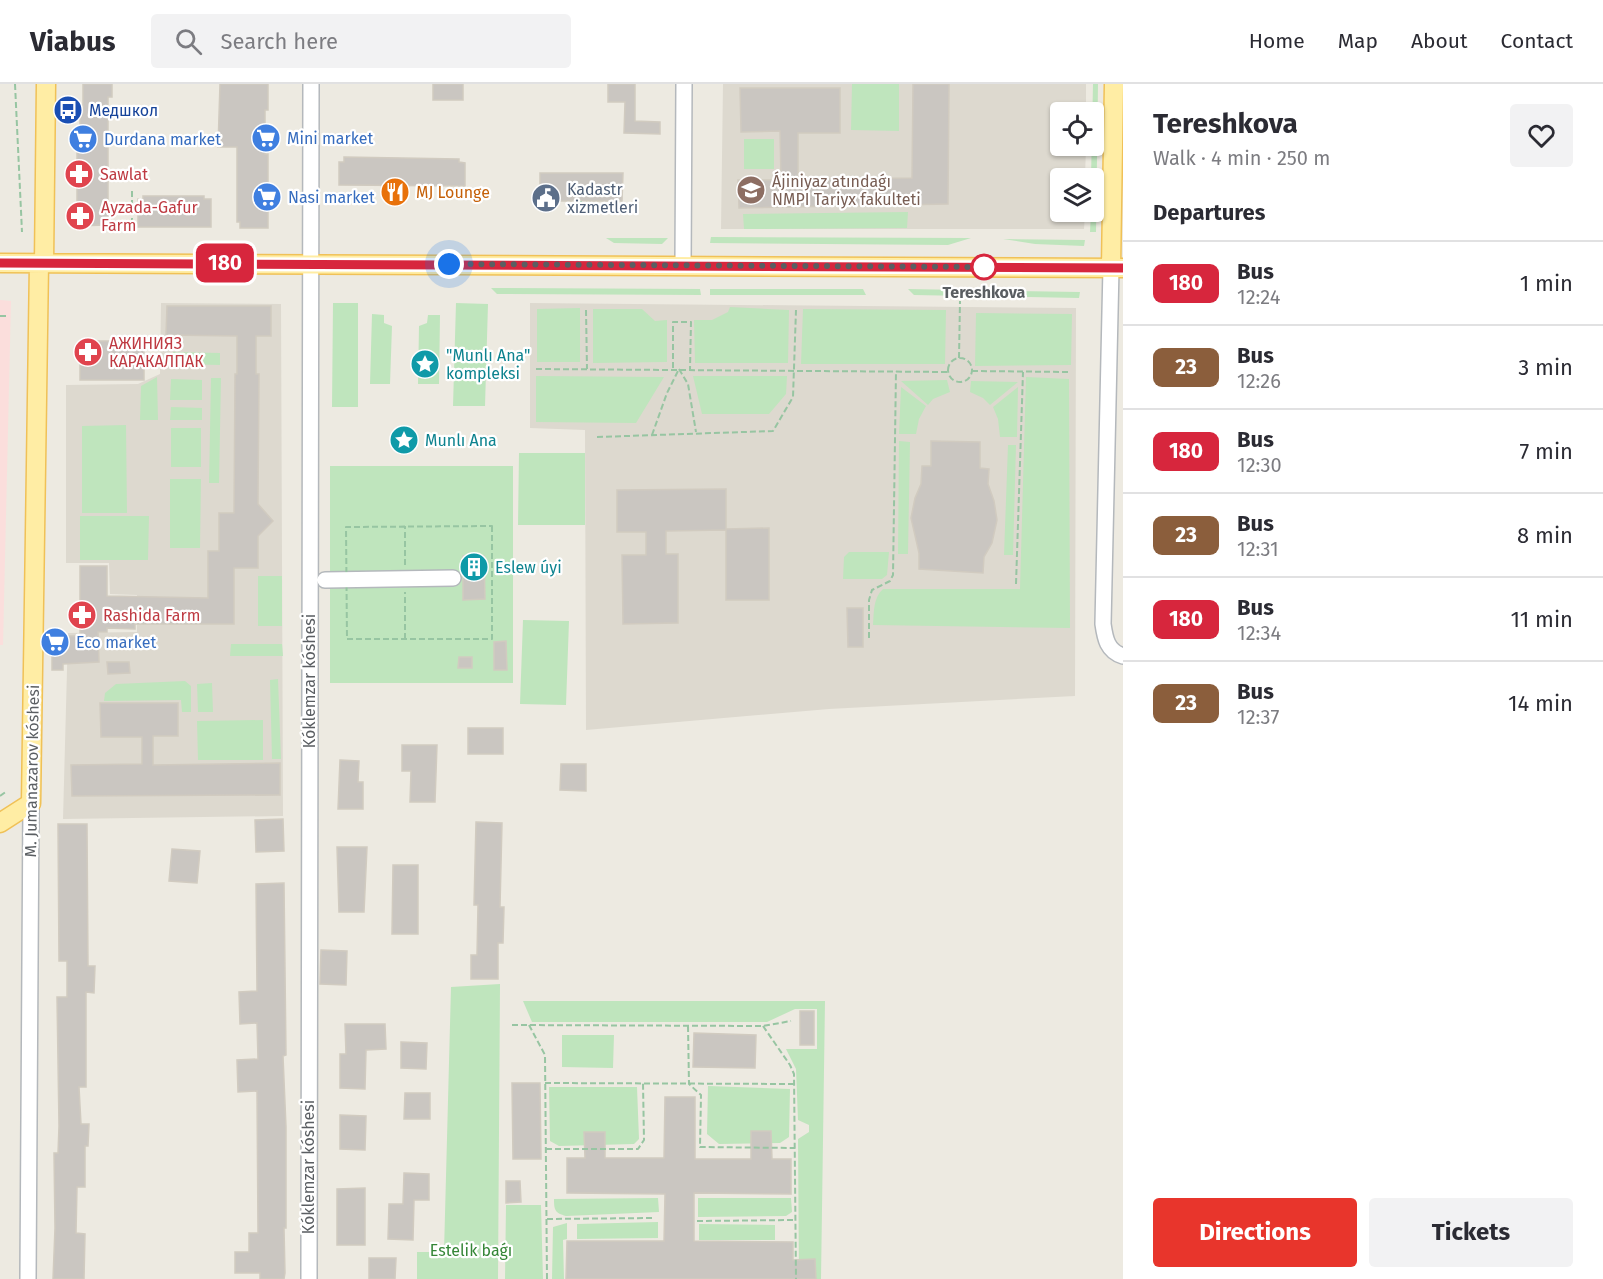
<!DOCTYPE html>
<meta charset="utf-8">
<style>
:root{--surface:#fff;--page:#f2f2f3;--text:#2b2b33;--muted:#7c7c81;--line:#e1e1e2;--accent:#e8352c}
body{margin:0;font-family:"Fira Sans",sans-serif;background:var(--page);color:var(--text);height:100vh;display:flex;flex-direction:column;font-size:22px;white-space:nowrap}
*{box-sizing:border-box;margin:0}
p{font-size:20px;color:var(--muted)}
.icon{flex:none;width:33px;height:33px;fill:none;stroke:currentColor;stroke-width:2;stroke-linecap:round;stroke-linejoin:round}
.map{position:relative;flex:1;overflow:hidden}
.side{display:flex;flex-direction:column;background:var(--surface);width:480px}
.side>*{flex:none}
.badge{padding:0 12px;border-radius:9px;font-size:21px;line-height:39px}
.fabs{position:absolute;left:1050px;top:18px;display:grid;gap:12px}
.fabs a{display:grid;place-items:center;width:54px;height:54px;border-radius:6px;background:var(--surface);box-shadow:0 2px 4px #0004;font-size:30px}
.you{position:absolute;width:30px;height:30px;margin:-15px;border:4px solid #fff;border-radius:50%;background:#1a73e8;box-shadow:0 0 0 9px #1a73e833}
.map>.badge{position:absolute;translate:-50% -50%;box-shadow:0 0 0 3px #fff}
h2{padding:0 30px;font-size:22px;line-height:54px}
.round{display:grid;place-items:center;flex:none;width:63px;height:63px;border-radius:6px;background:var(--page)}
.headline{display:flex;align-items:center;justify-content:space-between;height:102px;padding:0 30px}
h1{font-size:28px;font-weight:700;line-height:45px}
.action{display:flex;gap:12px;margin-top:auto;padding:12px 30px}
.action a{flex:1;height:69px;border-radius:6px;background:var(--accent);color:#fff;font-size:24px;font-weight:700;line-height:69px;text-align:center}
.action a+a{background:var(--page);color:var(--text)}
ul{padding:0;list-style:none}
li{display:flex;align-items:center;gap:18px;height:84px;padding:0 30px;border-top:2px solid var(--line)}
li div{flex:1}
li b{display:block;font-size:22px}
li em{font-style:normal}
li .badge{min-width:66px;font-weight:700;text-align:center}
header{display:flex;align-items:center;gap:36px;box-sizing:border-box;height:84px;padding:0 30px;background:var(--surface);border-bottom:2px solid var(--line)}
header strong{font-size:28px}
nav{display:flex;gap:33px;margin-inline-start:auto;font-size:21px}
.search{width:420px;height:54px;background:var(--page);display:flex;align-items:center;gap:15px;box-sizing:border-box;padding:0 21px;border-radius:6px;color:var(--muted);font-size:22px}
main{display:flex;flex:1;min-height:0}
.map>svg:first-child{display:block}
</style>
<header>
<strong>Viabus</strong>
<div class="search"><svg class="icon" aria-label="search" viewBox="0 0 24 24"><circle cx="10" cy="10" r="6"/><path d="M15 15l6 6"/></svg>Search here</div>
<nav><a>Home</a><a>Map</a><a>About</a><a>Contact</a></nav>
</header>
<main>
<div class="map">
<svg width="1123" height="1195" viewBox="0 0 1123 1195">
<rect width="100%" height="100%" fill="#edeae1"/>
<!-- education -->
<path fill="#ddd9cf" d="M 723,0 L 1086,0 L 1086,28 L 1060,28 L 1060,62 L 1086,62 L 1085,94 L 1060,94 L 1060,128 L 1085,128 L 1084,145 L 721,145 Z
M 161,219 L 281,220 L 283,732 L 63,735 L 68,549 L 137,548 L 137,511 L 110,510 L 109,479 L 66,479 L 66,301 L 138,300 L 160,290 Z
M 530,219 L 1076,224 L 1075,612 L 829,625 L 586,646 L 585,346 L 530,344 Z"/>
<!-- medical -->
<path fill="#fbdedc" d="M 0,216 L 11,217 L 3,561 L 0,561 Z"/>
<!-- green -->
<path fill="#bfe5bd" d="M 852,0 L 899,0 L 899,47 L 851,46 Z
M 1093,0 L 1098,0 L 1096,148 L 1090,148 L 1091,128 L 1094,128 L 1094,94 L 1091,94 Z
M 744,55 L 774,55 L 774,85 L 744,85 Z
M 908,128 L 907,144 L 744,145 L 743,130 Z
M 711,153 L 971,154 L 948,161 L 710,159 Z
M 606,154 L 668,154 L 662,160 L 614,159 Z
M 1003,155 L 1085,156 L 1084,162 L 1035,160 Z
M 491,204 L 700,205 L 701,211 L 497,210 Z
M 710,205 L 863,205 L 866,211 L 710,211 Z
M 908,205 L 1080,208 L 1079,214 L 914,211 Z
M 333,219 L 358,219 L 358,323 L 332,323 Z
M 456,219 L 488,220 L 485,322 L 453,322 Z
M 730,223 L 789,226 L 788,279 L 695,279 L 694,236 L 712,236 L 728,228 Z
M 580,224 L 580,278 L 537,278 L 537,225 Z
M 593,225 L 642,225 L 655,237 L 667,236 L 667,278 L 593,279 Z
M 803,225 L 946,226 L 945,280 L 801,280 Z
M 976,229 L 1072,230 L 1071,281 L 975,282 Z
M 372,230 L 384,231 L 384,239 L 392,242 L 390,300 L 370,300 Z
M 428,231 L 440,231 L 439,300 L 418,300 L 419,242 L 427,239 Z
M 173,268 L 220,269 L 220,281 L 173,280 Z
M 536,292 L 664,293 L 636,339 L 536,338 Z
M 693,292 L 787,292 L 786,310 L 769,330 L 702,330 Z
M 157,293 L 158,336 L 140,336 L 141,302 Z
M 1026,293 L 1069,295 L 1070,544 L 873,541 C 874,528 873,514 883,505 L 1020,505 Z
M 211,294 L 221,294 L 219,399 L 209,399 Z
M 171,295 L 202,296 L 202,316 L 170,316 Z
M 947,296 L 950,308 L 933,315 L 928,321 L 901,297 Z
M 971,297 L 1018,298 L 990,321 L 983,314 L 970,308 Z
M 901,303 L 926,322 L 919,335 L 916,350 L 899,350 Z
M 1018,303 L 1017,353 L 1000,353 L 998,335 L 993,323 Z
M 171,323 L 202,324 L 202,336 L 170,336 Z
M 126,341 L 127,429 L 82,429 L 82,342 Z
M 171,344 L 201,344 L 201,383 L 171,383 Z
M 899,357 L 910,358 L 908,470 L 898,470 Z
M 1008,361 L 1016,361 L 1013,471 L 1004,471 Z
M 519,369 L 585,369 L 585,441 L 518,441 Z
M 330,382 L 513,382 L 513,599 L 330,599 Z
M 170,395 L 201,395 L 200,464 L 170,464 Z
M 80,432 L 149,432 L 148,476 L 80,476 Z
M 849,468 L 889,468 L 887,491 L 882,495 L 843,495 L 844,473 Z
M 258,492 L 282,492 L 282,542 L 258,542 Z
M 523,536 L 569,537 L 566,621 L 520,620 Z
M 231,560 L 282,560 L 283,572 L 230,572 Z
M 278,595 L 281,675 L 272,675 L 270,596 Z
M 185,597 L 191,602 L 191,628 L 182,628 L 181,616 L 104,617 L 105,609 L 116,600 Z
M 212,599 L 213,628 L 198,628 L 197,600 Z
M 263,636 L 263,676 L 198,676 L 197,637 Z
M 500,900 L 498,1195 L 417,1195 L 417,1168 L 444,1168 L 451,903 Z
M 523,917 L 825,917 L 821,1195 L 799,1195 L 798,1055 L 809,1048 L 809,1041 L 798,1036 L 796,985 L 786,965 L 817,965 L 817,925 L 795,925 L 767,938 L 532,938 Z
M 562,951 L 614,951 L 613,984 L 562,983 Z
M 708,1002 L 790,1005 L 789,1053 L 780,1059 L 719,1060 L 707,1050 Z
M 549,1003 L 637,1003 L 639,1055 L 634,1060 L 559,1062 L 550,1057 Z
M 658,1114 L 659,1128 L 566,1132 C 555,1129 554,1126 554,1115 Z
M 698,1114 L 791,1114 L 792,1128 L 786,1132 L 698,1133 Z
M 506,1121 L 541,1121 L 543,1195 L 505,1195 Z
M 658,1138 L 658,1154 L 577,1155 L 577,1140 Z
M 567,1139 L 567,1155 L 563,1156 L 564,1195 L 552,1195 L 553,1143 Z
M 699,1140 L 775,1141 L 775,1156 L 699,1156 Z"/>
<!-- building -->
<path fill="#cac6c1" stroke="#d1cbc0" stroke-width="1.5" d="M 83,0 L 112,0 L 112,13 L 108,13 L 108,136 L 105,136 L 105,141 L 77,142 L 77,68 L 80,68 L 80,27 L 83,28 Z
M 220,0 L 268,0 L 268,26 L 265,26 L 265,70 L 268,70 L 268,144 L 240,144 L 240,138 L 237,138 L 237,63 L 218,63 Z
M 433,0 L 463,0 L 463,16 L 433,16 Z
M 608,0 L 635,0 L 635,37 L 660,38 L 660,50 L 624,49 L 625,18 L 608,18 Z
M 913,0 L 949,0 L 948,120 L 739,124 L 738,96 L 781,96 L 780,47 L 741,48 L 740,4 L 840,4 L 840,49 L 798,49 L 798,95 L 912,94 Z
M 344,73 L 459,75 L 459,78 L 465,79 L 465,102 L 339,101 L 339,78 L 344,78 Z
M 540,89 L 623,89 L 622,117 L 540,117 Z
M 143,112 L 204,112 L 204,115 L 211,115 L 211,143 L 138,143 L 138,115 L 143,115 Z
M 167,222 L 271,222 L 271,252 L 256,252 L 256,290 L 259,290 L 258,420 L 273,437 L 258,452 L 258,484 L 234,484 L 234,540 L 135,540 L 135,545 L 107,544 L 107,548 L 98,548 L 99,578 L 63,580 L 63,586 L 52,586 L 52,552 L 80,552 L 80,482 L 107,482 L 107,512 L 208,514 L 208,467 L 219,467 L 219,429 L 234,429 L 235,290 L 237,290 L 237,252 L 166,251 Z
M 91,257 L 144,257 L 144,296 L 80,296 L 80,270 Z
M 931,357 L 980,358 L 980,384 L 989,385 L 988,400 L 994,417 L 997,436 L 992,459 L 984,473 L 983,489 L 919,485 L 919,469 L 911,434 L 915,414 L 921,400 L 922,382 L 931,382 Z
M 726,405 L 726,445 L 769,444 L 769,516 L 726,516 L 726,446 L 666,447 L 666,470 L 678,470 L 678,539 L 623,540 L 622,471 L 646,471 L 646,448 L 617,448 L 617,406 Z
M 463,472 L 484,472 L 485,515 L 463,516 Z
M 847,524 L 863,524 L 863,563 L 848,563 Z
M 506,557 L 507,586 L 494,586 L 494,558 Z
M 459,573 L 472,573 L 472,584 L 458,584 Z
M 107,578 L 129,578 L 130,589 L 108,590 Z
M 100,619 L 178,619 L 178,652 L 153,652 L 153,681 L 280,679 L 280,711 L 72,712 L 71,681 L 142,680 L 142,653 L 101,653 Z
M 468,644 L 503,644 L 503,670 L 468,670 Z
M 402,661 L 437,661 L 435,718 L 410,718 L 411,687 L 402,687 Z
M 340,676 L 359,677 L 358,698 L 363,698 L 363,725 L 338,725 Z
M 561,680 L 586,680 L 586,707 L 560,706 Z
M 283,735 L 284,767 L 256,768 L 255,736 Z
M 476,738 L 502,739 L 500,823 L 504,823 L 503,859 L 498,859 L 498,895 L 471,895 L 471,871 L 477,871 L 478,821 L 474,821 Z
M 58,740 L 87,740 L 88,882 L 95,882 L 94,909 L 86,908 L 86,1003 L 79,1003 L 81,1040 L 89,1040 L 88,1062 L 85,1062 L 85,1103 L 77,1103 L 76,1149 L 85,1150 L 84,1195 L 53,1195 L 55,1144 L 54,1069 L 58,1069 L 59,1042 L 57,913 L 67,913 L 67,877 L 59,877 Z
M 337,763 L 367,763 L 364,828 L 339,828 Z
M 172,765 L 200,767 L 197,799 L 169,797 Z
M 393,781 L 418,781 L 418,850 L 392,850 Z
M 284,799 L 286,971 L 283,972 L 286,1043 L 286,1144 L 284,1144 L 285,1189 L 284,1195 L 260,1195 L 260,1189 L 235,1189 L 235,1168 L 249,1168 L 249,1149 L 258,1149 L 257,1007 L 238,1008 L 237,976 L 258,975 L 257,939 L 240,940 L 239,908 L 257,907 L 256,800 Z
M 321,866 L 347,867 L 346,901 L 320,900 Z
M 800,927 L 814,927 L 814,961 L 800,961 Z
M 345,940 L 385,940 L 386,965 L 366,966 L 365,1005 L 340,1004 L 340,970 L 346,970 Z
M 694,949 L 756,951 L 755,984 L 693,983 Z
M 401,958 L 427,959 L 426,985 L 401,984 Z
M 512,999 L 540,999 L 541,1075 L 513,1075 Z
M 405,1009 L 430,1009 L 430,1035 L 404,1035 Z
M 665,1013 L 695,1013 L 695,1075 L 751,1075 L 751,1047 L 771,1047 L 772,1075 L 791,1075 L 791,1110 L 694,1109 L 694,1157 L 793,1158 L 793,1176 L 815,1175 L 816,1195 L 566,1195 L 567,1157 L 664,1157 L 665,1110 L 567,1109 L 567,1074 L 585,1074 L 584,1048 L 605,1048 L 605,1074 L 664,1074 Z
M 340,1031 L 366,1032 L 365,1066 L 340,1065 Z
M 404,1089 L 429,1090 L 429,1116 L 414,1116 L 413,1156 L 388,1155 L 389,1120 L 403,1120 Z
M 506,1097 L 520,1097 L 521,1118 L 506,1119 Z
M 365,1104 L 365,1161 L 337,1161 L 337,1105 Z
M 369,1174 L 396,1174 L 395,1195 L 369,1195 Z"/>
<g fill="none" stroke-linecap="round" stroke-linejoin="round">
<!-- minor casing -->
<g stroke="#b4b8bc" stroke-width="18">
<path id="minor" d="M 683,181 L 684,0
M 1111,184 L 1103,540 C 1105,554 1107,567 1123,572
M 325,496 L 453,494
M 28,1195 L 31,719
M 309,1195 L 311,0"/>
</g>
<!-- major casing -->
<g stroke="#f0c157" stroke-width="21">
<path id="major" d="M 0,179 L 1123,184
M 44,179 L 46,0
M 1111,184 L 1114,0
M 0,739 L 31,719 L 39,179"/>
</g>
<!-- path -->
<path stroke="#97c5a2" stroke-width="2" stroke-dasharray="6 3" stroke-linecap="butt" d="M 15,0 L 22,148
M 581,122 L 581,117
M 132,149 L 132,107
M 586,226 L 587,285
M 0,232 L 7,232
M948 286a12 12 0 1 1 24 0a12 12 0 1 1-24 0Z
M 959,274 L 960,217
M 673,284 L 673,238 L 691,238 L 690,285
M 536,285 L 948,288
M 679,285 L 688,300 L 696,348
M 972,287 L 1071,288
M 652,351 L 667,309 L 679,285
M 597,353 L 773,347 L 793,313 L 796,226
M 492,442 L 492,555 L 347,555 L 346,443 Z
M 405,481 L 405,442
M 1016,500 L 1023,288
M 869,554 L 869,516 L 872,506 L 890,497 L 893,491 L 896,287
M 405,555 L 405,508
M 0,712 L 7,707
M 512,941 L 763,942 L 791,937
M 529,941 L 545,971 L 547,1195
M 688,942 L 689,1000 L 701,1011 L 700,1063 L 795,1064
M 763,942 L 790,981 L 794,990 L 796,1195
M 545,999 L 794,1000
M 546,1065 L 638,1065 L 644,1056 L 643,999
M 547,1135 L 653,1134
M 697,1137 L 795,1136"/>
<!-- minor -->
<use href="#minor" stroke="#fff" stroke-width="15"/>
<!-- major -->
<use href="#major" stroke="#ffeda4" stroke-width="18"/>
</g>
<g fill="none" stroke-linecap="round" stroke-linejoin="round">
<!-- line casing -->
<g stroke="#fff" stroke-width="14">
<path id="line" d="M 0,179 L 1123,184"/>
</g>
<!-- line -->
<use href="#line" stroke="#d7263d" stroke-width="9"/>
<!-- walk -->
<path stroke="#5a5e62" stroke-width="6" stroke-dasharray="0 10.8" d="M 449,180 L 984,183"/>
</g>
<!-- icons -->
<defs>
<g id="bus-disc" transform="scale(1.5)"><circle r="9.5" fill="#1a4fb4" stroke="#fff"/><path d="M-5-6H5V4H4V6H2V4H-2V6H-4V4H-5ZM-3.5-4V0h7V-4ZM-3.5 1.2v1.5H-2V1.2ZM2 1.2v1.5H3.5V1.2Z" fill="#fff"/></g>
<g id="supermarket-disc" transform="scale(1.5)"><circle r="9.5" fill="#3f7fe0" stroke="#fff"/><path d="M-6-5.5h2.5l.6 2H6L4.5 2H-2.5L-4.4-4H-6ZM-1.5 3.2a1.3 1.3 0 1 0 .1 0ZM3 3.2a1.3 1.3 0 1 0 .1 0Z" fill="#fff"/></g>
<g id="pharmacy-disc" transform="scale(1.5)"><circle r="9.5" fill="#e0444e" stroke="#fff"/><path d="M-2-6h4v4h4v4h-4v4h-4v-4h-4v-4h4Z" fill="#fff"/></g>
<g id="university-disc" transform="scale(1.5)"><circle r="9.5" fill="#8d6e63" stroke="#fff"/><path d="M0-5L7-2L0 1L-7-2ZM-4 1L0 2.5L4 1V4Q0 6-4 4Z" fill="#fff"/></g>
<g id="restaurant-disc" transform="scale(1.5)"><circle r="9.5" fill="#e8710a" stroke="#fff"/><path d="M-5-6h1v4h1v-4h1v4h1v-4h1v5L-1.5 .5V6h-2V.5L-5-1ZM5-6V6H3V1.5H1.5Q1.5-4 5-6Z" fill="#fff"/></g>
<g id="civic-disc" transform="scale(1.5)"><circle r="9.5" fill="#5c6f8a" stroke="#fff"/><path d="M-.6-6.5H3V-4.5H.6V-3L4-1V1h2V6H-6V1h2V-1L-.6-3ZM-1.2 2.5V6h2.4V2.5Z" fill="#fff"/></g>
<g id="sight-disc" transform="scale(1.5)"><circle r="9.5" fill="#0f9aa8" stroke="#fff"/><path d="M0-6L1.8-2.2L6-1.7L2.9 1.2L3.7 5.4L0 3.3L-3.7 5.4L-2.9 1.2L-6-1.7L-1.8-2.2Z" fill="#fff"/></g>
<g id="building-disc" transform="scale(1.5)"><circle r="9.5" fill="#0f9aa8" stroke="#fff"/><path d="M-4-6H4V6H1V3H-1V6H-4ZM-2.5-4.3h1.7v1.8h-1.7ZM.8-4.3h1.7v1.8H.8ZM-2.5-1h1.7V.8h-1.7ZM.8-1h1.7V.8H.8Z" fill="#fff"/></g>
</defs>
<g fill-rule="evenodd">
<use href="#bus-disc" x="68" y="26"/>
<use href="#supermarket-disc" x="266" y="54"/>
<use href="#supermarket-disc" x="83" y="55"/>
<use href="#pharmacy-disc" x="79" y="90"/>
<use href="#university-disc" x="751" y="106"/>
<use href="#restaurant-disc" x="395" y="108"/>
<use href="#supermarket-disc" x="267" y="113"/>
<use href="#civic-disc" x="546" y="114"/>
<use href="#pharmacy-disc" x="80" y="132"/>
<use href="#pharmacy-disc" x="88" y="268"/>
<use href="#sight-disc" x="425" y="280"/>
<use href="#sight-disc" x="404" y="356"/>
<use href="#building-disc" x="474" y="483"/>
<use href="#pharmacy-disc" x="82" y="531"/>
<use href="#supermarket-disc" x="55" y="558"/>
</g>
<!-- markers -->
<circle fill="#fff" stroke="#d7263d" stroke-width="3" cx="984" cy="183" r="12"/>
<g text-anchor="middle" dominant-baseline="central" stroke-width="4.5" stroke-linejoin="round" paint-order="stroke">
<!-- transit labels -->
<g font-size="16" fill="#164399" stroke="#fff" text-anchor="start">
<text x="89" y="26">Медшкол</text>
</g>
<!-- shop labels -->
<g font-size="16" fill="#366cbe" stroke="#fff" text-anchor="start">
<text x="287" y="54">Mini market</text>
<text x="104" y="55">Durdana market</text>
<text x="288" y="113">Nasi market</text>
<text x="76" y="558">Eco market</text>
</g>
<!-- health labels -->
<g font-size="16" fill="#be3a42" stroke="#fff" text-anchor="start">
<text x="100" y="90">Sawlat</text>
<text x="101" y="123">Ayzada-Gafur<tspan x="101" dy="18">Farm</tspan></text>
<text x="109" y="259">АЖИНИЯЗ<tspan x="109" dy="18">КАРАКАЛПАК</tspan></text>
<text x="103" y="531">Rashida Farm</text>
</g>
<!-- education labels -->
<g font-size="16" fill="#785e54" stroke="#fff" text-anchor="start">
<text x="772" y="97">Ájiniyaz atındaǵı<tspan x="772" dy="18">NMPI Tariyx fakulteti</tspan></text>
</g>
<!-- service labels -->
<g font-size="16" fill="#4e5e75" stroke="#fff" text-anchor="start">
<text x="567" y="105">Kadastr<tspan x="567" dy="18">xizmetleri</tspan></text>
</g>
<!-- food labels -->
<g font-size="16" fill="#c56008" stroke="#fff" text-anchor="start">
<text x="416" y="108">MJ Lounge</text>
</g>
<!-- stop labels -->
<g font-size="16" font-weight="bold" fill="#5a5e62" stroke="#fff">
<text x="984" y="208">Tereshkova</text>
</g>
<!-- culture labels -->
<g font-size="16" fill="#0d838f" stroke="#fff" text-anchor="start">
<text x="446" y="271">"Munlı Ana"<tspan x="446" dy="18">kompleksi</tspan></text>
<text x="425" y="356">Munlı Ana</text>
<text x="495" y="483">Eslew úyi</text>
</g>
<!-- street labels -->
<g font-size="16" fill="#5a5e62" stroke="#fff">
<text transform="translate(309 597) rotate(-90)">Kóklemzar kóshesi</text>
<text transform="translate(32 687) rotate(-89)">M. Jumanazarov kóshesi</text>
<text transform="translate(308 1083) rotate(-90)">Kóklemzar kóshesi</text>
</g>
<!-- park labels -->
<g font-size="16" fill="#358637" stroke="#fff">
<text x="471" y="1166">Estelik baǵı</text>
</g>
</g>
</svg>
<div class="fabs">
<a><svg class="icon" aria-label="locate" viewBox="0 0 24 24"><circle cx="12" cy="12" r="6"/><path d="M12 2v4M12 18v4M2 12h4M18 12h4"/></svg></a>
<a><svg class="icon" aria-label="layers" viewBox="0 0 24 24"><path d="M12 4l9 5-9 5-9-5zM3 14l9 5 9-5"/></svg></a>
</div>
<div class="you" style="left:449px;top:180px"></div>
<b class="badge" style="left:225px;top:179px;background:#d7263d;color:#fff">180</b>
</div>
<section class="side">
<div class="headline"><div><h1>Tereshkova</h1><p>Walk · 4 min · 250 m</p></div><a class="round"><svg class="icon" aria-label="heart" viewBox="0 0 24 24"><path d="M12 20l-8-8c-3-5 5-10 8-4 3-6 11-1 8 4z"/></svg></a></div>
<h2>Departures</h2>
<ul>
<li><span class="badge" style="background:#d7263d;color:#fff">180</span><div><b>Bus</b><p>12:24</p></div><em>1 min</em></li>
<li><span class="badge" style="background:#8b5e3c;color:#fff">23</span><div><b>Bus</b><p>12:26</p></div><em>3 min</em></li>
<li><span class="badge" style="background:#d7263d;color:#fff">180</span><div><b>Bus</b><p>12:30</p></div><em>7 min</em></li>
<li><span class="badge" style="background:#8b5e3c;color:#fff">23</span><div><b>Bus</b><p>12:31</p></div><em>8 min</em></li>
<li><span class="badge" style="background:#d7263d;color:#fff">180</span><div><b>Bus</b><p>12:34</p></div><em>11 min</em></li>
<li><span class="badge" style="background:#8b5e3c;color:#fff">23</span><div><b>Bus</b><p>12:37</p></div><em>14 min</em></li>
</ul>
<div class="action"><a>Directions</a><a>Tickets</a></div>
</section>
</main>
